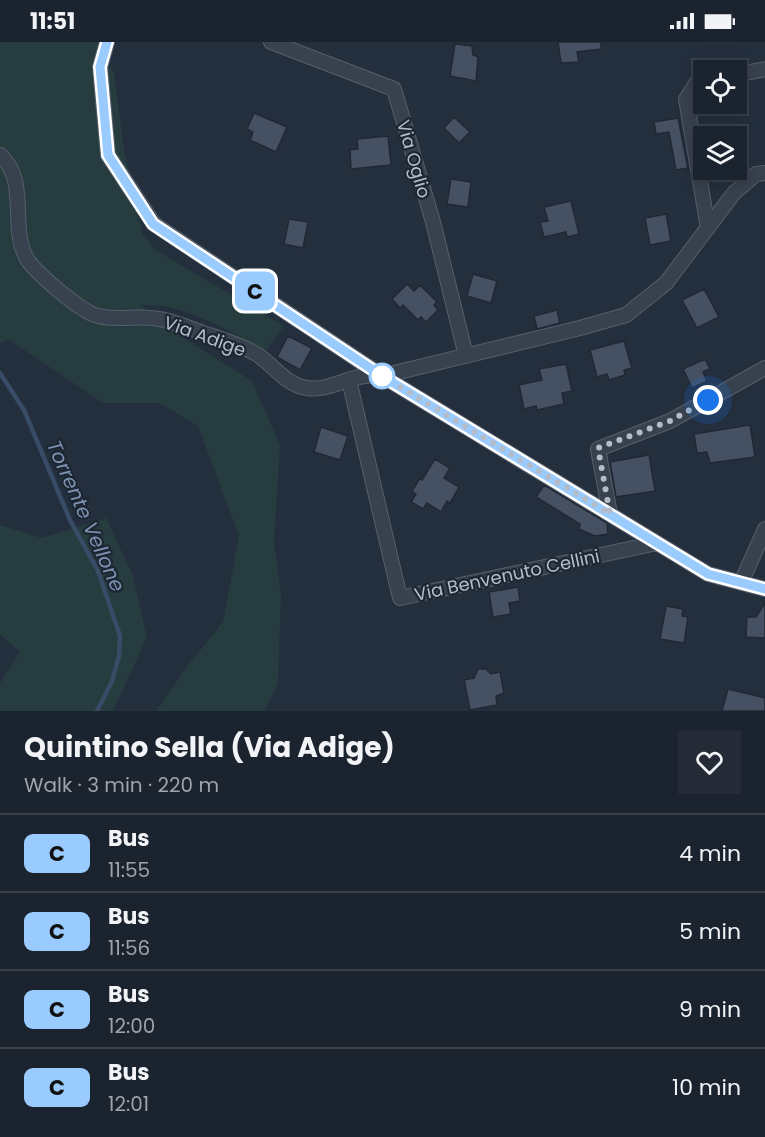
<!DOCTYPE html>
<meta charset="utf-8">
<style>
:root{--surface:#1b232e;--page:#242b36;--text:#f1f3f6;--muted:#a0a4aa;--line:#39404a}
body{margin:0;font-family:Poppins,sans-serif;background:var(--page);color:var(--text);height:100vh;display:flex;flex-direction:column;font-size:22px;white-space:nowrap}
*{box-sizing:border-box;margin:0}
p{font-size:20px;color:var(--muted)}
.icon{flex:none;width:33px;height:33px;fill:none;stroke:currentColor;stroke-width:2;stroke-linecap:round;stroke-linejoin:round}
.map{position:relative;height:669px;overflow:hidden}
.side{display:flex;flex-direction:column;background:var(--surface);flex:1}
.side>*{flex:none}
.badge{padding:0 12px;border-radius:9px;font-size:21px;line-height:39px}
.controls{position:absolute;left:693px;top:18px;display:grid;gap:12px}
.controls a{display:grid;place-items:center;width:54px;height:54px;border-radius:0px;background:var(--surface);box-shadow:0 3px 15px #0003,0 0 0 2px var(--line);font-size:30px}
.you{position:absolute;width:30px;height:30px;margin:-15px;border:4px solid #fff;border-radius:50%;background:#1a73e8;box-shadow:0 0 0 9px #1a73e833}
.map>.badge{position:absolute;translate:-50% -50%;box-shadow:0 0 0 3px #fff}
.round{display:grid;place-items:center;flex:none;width:63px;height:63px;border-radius:0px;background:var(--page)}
.head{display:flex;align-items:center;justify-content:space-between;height:102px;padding:0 24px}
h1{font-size:28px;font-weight:700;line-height:45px}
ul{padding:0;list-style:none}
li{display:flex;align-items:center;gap:18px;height:78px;padding:0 24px;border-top:2px solid var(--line)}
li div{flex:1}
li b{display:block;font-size:22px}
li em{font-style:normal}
li .badge{min-width:66px;font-weight:700;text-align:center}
.status{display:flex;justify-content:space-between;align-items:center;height:42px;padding:0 30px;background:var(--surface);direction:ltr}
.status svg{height:16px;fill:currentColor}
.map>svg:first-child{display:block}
</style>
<div class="status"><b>11:51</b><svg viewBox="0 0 49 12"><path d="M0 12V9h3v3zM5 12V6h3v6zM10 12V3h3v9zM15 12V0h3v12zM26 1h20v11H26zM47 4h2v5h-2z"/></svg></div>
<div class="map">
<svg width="765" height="669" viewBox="0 0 765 669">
<rect width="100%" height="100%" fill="#242f3e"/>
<!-- green -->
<path fill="#263c3f" d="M 0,0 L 99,0 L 97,5 L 114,30 L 123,102 L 142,192 L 156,208 L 284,284 L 266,309 C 227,288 185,261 140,263 L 187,298 L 252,339 L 280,403 L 274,501 L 281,553 L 278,642 L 264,669 L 156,669 L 189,622 L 223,580 L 239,494 L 198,384 L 159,361 L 103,361 L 8,297 L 0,302 Z
M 106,476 L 133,534 L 147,595 L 113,669 L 0,669 L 0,641 L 20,610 L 0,592 L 0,483 L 42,496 Z"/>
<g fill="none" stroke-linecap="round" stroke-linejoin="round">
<!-- stream -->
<path stroke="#394c67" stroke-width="4.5" d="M 0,331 L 24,368 L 70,478 L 98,529 L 120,594 L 119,614 L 112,639 L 97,669"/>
</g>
<!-- building -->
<path fill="#455162" stroke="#1f2835" stroke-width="1.5" d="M 558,0 L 601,0 L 601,7 L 577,10 L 579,20 L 561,21 Z
M 455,2 L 472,4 L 473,13 L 478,15 L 476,39 L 450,34 Z
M 254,71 L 287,85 L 276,110 L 250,98 L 253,90 L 247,87 Z
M 454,75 L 470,90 L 459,101 L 444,86 Z
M 678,76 L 688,126 L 676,128 L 669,90 L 656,92 L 654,80 Z
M 388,94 L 391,123 L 351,127 L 350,108 L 358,107 L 357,97 Z
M 451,137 L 471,140 L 468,165 L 447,162 Z
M 571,159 L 579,192 L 567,195 L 566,190 L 544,195 L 540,180 L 548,179 L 544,165 Z
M 666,172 L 671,199 L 650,203 L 645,176 Z
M 289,177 L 308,180 L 303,206 L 284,202 Z
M 473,232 L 497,239 L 491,261 L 467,254 Z
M 407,242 L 414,249 L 420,243 L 437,260 L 434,263 L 438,268 L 426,280 L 421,275 L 418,278 L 403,263 L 400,266 L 392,257 Z
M 704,247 L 719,275 L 697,286 L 682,258 Z
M 557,268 L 560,281 L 537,287 L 534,274 Z
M 288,294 L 312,306 L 300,328 L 277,315 Z
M 624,299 L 632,326 L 624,328 L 625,333 L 609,338 L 607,332 L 597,335 L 590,308 Z
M 705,317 L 710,327 L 703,330 L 707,339 L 692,346 L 683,327 Z
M 566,322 L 572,349 L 562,351 L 564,362 L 537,368 L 536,364 L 524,367 L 519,343 L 542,338 L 539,327 Z
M 750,383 L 755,415 L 710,421 L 707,410 L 697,411 L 694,392 Z
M 321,385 L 348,394 L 340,418 L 314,410 Z
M 649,413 L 655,449 L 616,455 L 610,420 Z
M 435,417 L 450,426 L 444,436 L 459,445 L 450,461 L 447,459 L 441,470 L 427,461 L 423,467 L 411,460 L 416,452 L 412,449 L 420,436 L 422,438 Z
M 544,443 L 607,481 L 608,492 L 595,494 L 579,487 L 580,482 L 536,455 Z
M 518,545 L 520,559 L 509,561 L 511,572 L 493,575 L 489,550 Z
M 765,561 L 765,596 L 746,595 L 747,575 L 756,575 Z
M 666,564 L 683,567 L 682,574 L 688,575 L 684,601 L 660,597 Z
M 478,627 L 486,627 L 491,632 L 500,630 L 504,651 L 496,654 L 497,663 L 470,668 L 464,638 L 474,636 Z
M 728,647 L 765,656 L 765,669 L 722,669 Z"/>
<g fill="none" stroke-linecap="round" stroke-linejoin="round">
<!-- minor casing -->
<g stroke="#565f6c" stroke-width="16">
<path id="minor" d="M 107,0 L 100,25 L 108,113 L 154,182 L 382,334 L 708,532 L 765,547
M 271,0 L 394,47 L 433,180 L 466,314
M 736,33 L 765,27
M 704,39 L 697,40 L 686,57 L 708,186
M 0,113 C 31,140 7,189 29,220 C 41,235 71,260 88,270 C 106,280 131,274 151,276 C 168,277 187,285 203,291 C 221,297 242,303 258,313 C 274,324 286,343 307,346 C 327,349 344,337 364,334 C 370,333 376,334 382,334 L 580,286 L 626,273 L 666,241 L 734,151 L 756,132 L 765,131
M 349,338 L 400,556 L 657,501
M 610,472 L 598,407 L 670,379 L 765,326
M 741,541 L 765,487"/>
</g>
<!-- minor -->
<use href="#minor" stroke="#38414e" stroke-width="14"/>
</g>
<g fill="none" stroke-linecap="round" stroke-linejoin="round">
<!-- line casing -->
<g stroke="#fff" stroke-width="14">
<path id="line" d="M 107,0 L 100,25 L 108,113 L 153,182 L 382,334 L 708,532 L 765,547"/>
</g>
<!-- line -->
<use href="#line" stroke="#99cbff" stroke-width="9"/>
<!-- walk -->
<path stroke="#b4bcc9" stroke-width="6" stroke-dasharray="0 10.8" d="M 382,334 L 610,472 L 598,406 L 670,379 L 708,358"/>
</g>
<!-- markers -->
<circle fill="#fff" stroke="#99cbff" stroke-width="3" cx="382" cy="334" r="12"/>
<g text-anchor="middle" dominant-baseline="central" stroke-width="4.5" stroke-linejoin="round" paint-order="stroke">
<!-- street labels -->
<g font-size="18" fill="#b4bcc9" stroke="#1d2633">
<text transform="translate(414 117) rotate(74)">Via Oglio</text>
<text transform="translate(205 294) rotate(20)">Via Adige</text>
<text transform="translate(507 533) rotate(-12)">Via Benvenuto Cellini</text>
</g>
<!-- water labels -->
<g font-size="20" font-style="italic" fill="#7c92b1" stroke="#1d2633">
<text transform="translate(86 474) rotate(66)">Torrente Vellone</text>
</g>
</g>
</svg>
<div class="controls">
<a><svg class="icon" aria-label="locate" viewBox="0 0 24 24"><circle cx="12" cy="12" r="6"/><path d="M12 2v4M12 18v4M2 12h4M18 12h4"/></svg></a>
<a><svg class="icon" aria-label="layers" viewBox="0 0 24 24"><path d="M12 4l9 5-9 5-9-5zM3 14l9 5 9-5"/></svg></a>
</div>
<div class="you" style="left:708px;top:358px"></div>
<b class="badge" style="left:255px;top:249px;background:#99cbff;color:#111">C</b>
</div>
<section class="side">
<div class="head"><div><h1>Quintino Sella (Via Adige)</h1><p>Walk · 3 min · 220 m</p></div><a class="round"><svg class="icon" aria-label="heart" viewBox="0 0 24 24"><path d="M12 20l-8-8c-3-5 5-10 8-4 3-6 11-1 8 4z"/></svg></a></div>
<ul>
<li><span class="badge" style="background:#99cbff;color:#111">C</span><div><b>Bus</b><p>11:55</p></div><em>4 min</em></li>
<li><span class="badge" style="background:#99cbff;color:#111">C</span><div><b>Bus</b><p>11:56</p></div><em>5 min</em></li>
<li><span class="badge" style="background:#99cbff;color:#111">C</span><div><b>Bus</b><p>12:00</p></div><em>9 min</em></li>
<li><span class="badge" style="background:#99cbff;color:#111">C</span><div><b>Bus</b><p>12:01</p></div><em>10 min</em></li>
</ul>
</section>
